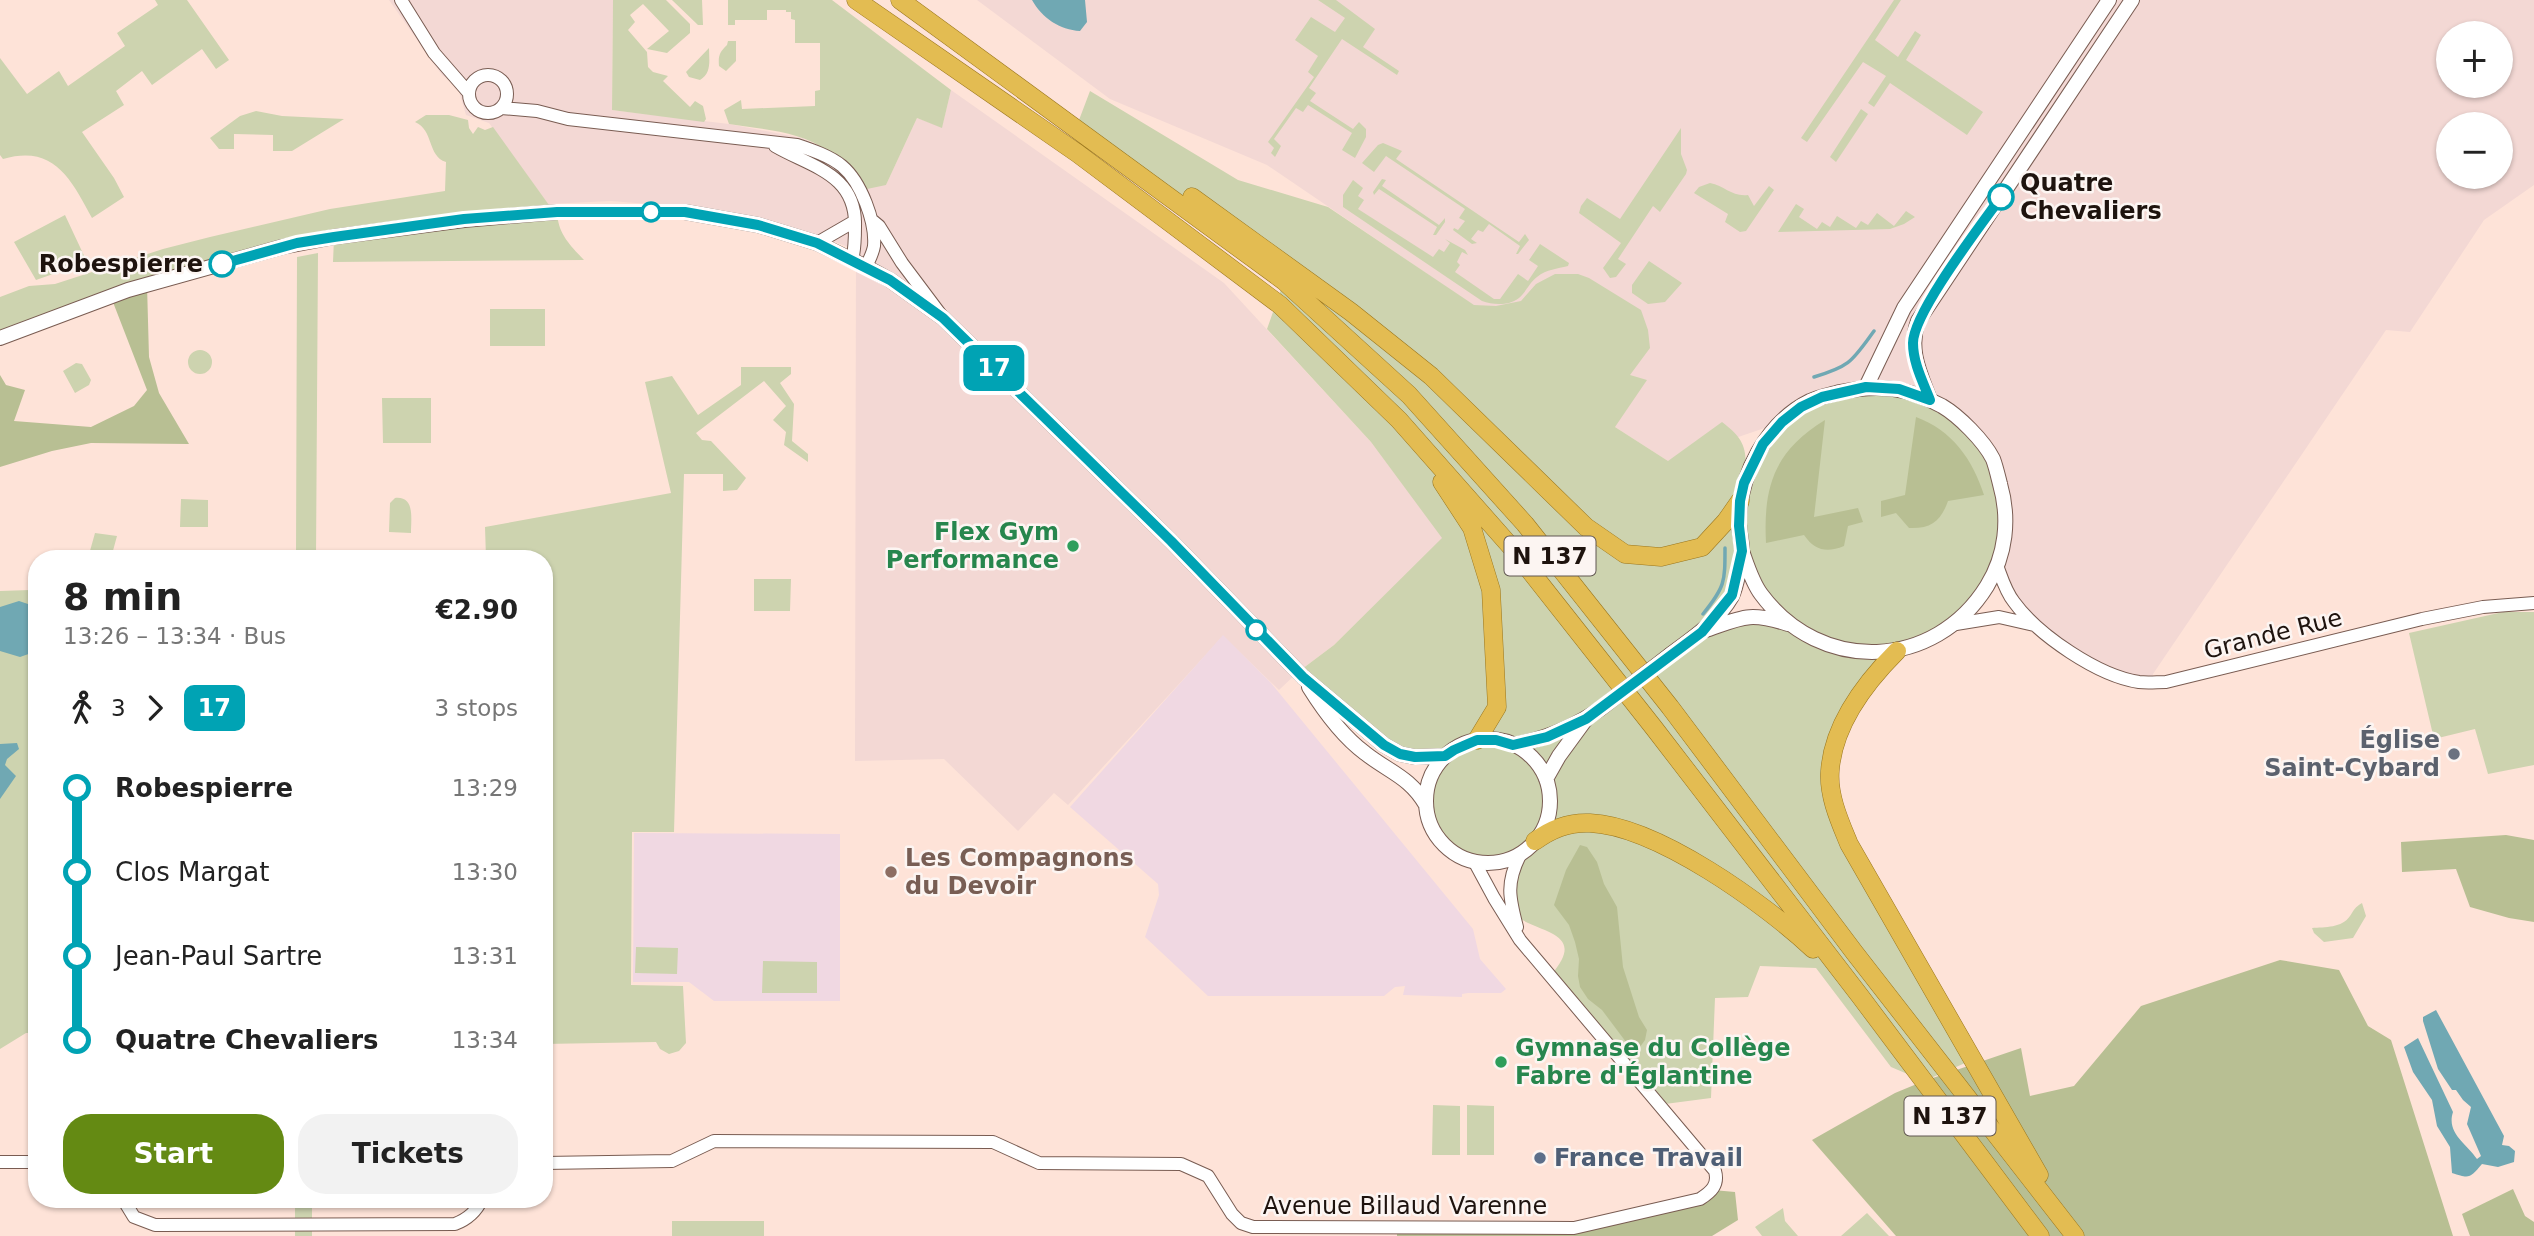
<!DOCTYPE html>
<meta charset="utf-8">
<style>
:root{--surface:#fff;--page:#f2f2f2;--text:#222;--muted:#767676;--accent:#648a13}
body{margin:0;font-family:"DejaVu Sans",sans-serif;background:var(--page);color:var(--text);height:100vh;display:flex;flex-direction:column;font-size:26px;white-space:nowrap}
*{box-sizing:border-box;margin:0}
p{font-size:23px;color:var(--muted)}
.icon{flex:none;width:38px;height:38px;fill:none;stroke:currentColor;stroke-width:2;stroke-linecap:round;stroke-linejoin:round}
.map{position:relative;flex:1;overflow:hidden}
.side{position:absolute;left:28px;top:550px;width:525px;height:658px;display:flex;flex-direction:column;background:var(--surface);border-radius:28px;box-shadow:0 2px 5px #0004}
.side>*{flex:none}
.badge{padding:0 14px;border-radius:10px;font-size:24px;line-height:46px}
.tools{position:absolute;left:2436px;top:21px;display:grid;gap:14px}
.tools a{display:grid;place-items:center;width:77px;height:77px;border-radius:50%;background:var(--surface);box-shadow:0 2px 5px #0004;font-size:35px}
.map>.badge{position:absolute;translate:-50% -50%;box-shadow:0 0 0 4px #fff}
.legs{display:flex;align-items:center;gap:10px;height:77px;padding:0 35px;font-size:23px}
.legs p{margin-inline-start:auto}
.summary{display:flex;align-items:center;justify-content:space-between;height:119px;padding:0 35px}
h1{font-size:38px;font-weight:600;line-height:52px}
.action{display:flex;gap:14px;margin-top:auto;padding:14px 35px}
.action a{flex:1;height:80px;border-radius:28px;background:var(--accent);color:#fff;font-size:28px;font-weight:600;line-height:80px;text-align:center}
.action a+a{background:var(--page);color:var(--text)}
ul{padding:0 35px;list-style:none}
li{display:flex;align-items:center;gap:24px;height:84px;font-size:26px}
li i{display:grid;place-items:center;width:10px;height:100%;margin:0 9px;background:currentColor}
li i::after{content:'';width:18px;height:18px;margin:-9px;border:5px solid;border-radius:50%;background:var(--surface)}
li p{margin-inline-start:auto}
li:first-child i{background:linear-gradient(#0000 50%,currentColor 0)}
li:last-child i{background:linear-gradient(currentColor 50%,#0000 0)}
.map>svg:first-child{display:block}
</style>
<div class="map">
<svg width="2534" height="1236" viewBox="0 0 2534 1236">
<rect width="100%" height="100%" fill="#fee3d8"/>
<!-- industrial -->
<path fill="#f3d8d4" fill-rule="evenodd" d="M 389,0 L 613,0 L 612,110 L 729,124 L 802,138 L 829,151 L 886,185 L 917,118 L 942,127 L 951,90 L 1224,283 L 1371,442 L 1443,538 L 1334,645 L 1298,672 L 1279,690 L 1223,636 L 1068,805 L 1054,793 L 1018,831 L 944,759 L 855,761 L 856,250 L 806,231 L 723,210 L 611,201 L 548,204 L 489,123 L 466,115 L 458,88 L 442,75 Z
M 977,0 L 2534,0 L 2534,185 L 2484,220 L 2410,332 L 2386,330 L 2153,674 L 2152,682 L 2106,671 L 2034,625 L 1998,568 L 1782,422 L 1668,461 L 1615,427 L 1473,305 L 1267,165 L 1110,99 ZM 2448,33 L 2501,33 L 2501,86 L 2448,86 ZM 2448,124 L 2501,124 L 2501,177 L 2448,177 Z"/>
<!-- education -->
<path fill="#f0d8e2" d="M 1223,635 L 1271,683 L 1473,929 L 1480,959 L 1506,989 L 1501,993 L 1468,993 L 1462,994 L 1462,997 L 1403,995 L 1405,986 L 1395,987 L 1384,996 L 1208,996 L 1145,937 L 1159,895 L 1158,884 L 1070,807 Z
M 634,833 L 840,834 L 840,1001 L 714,1001 L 689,982 L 633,982 Z"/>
<!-- green -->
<path fill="#cdd3af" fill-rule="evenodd" d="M 155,0 L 187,0 L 229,60 L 216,69 L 202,49 L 152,85 L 142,71 L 116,91 L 124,105 L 82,132 L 114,178 L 124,197 L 92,218 C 71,179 54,144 3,159 L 0,155 L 0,58 L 27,94 L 59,71 L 68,86 L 125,46 L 117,33 L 158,5 Z
M 613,0 L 666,0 L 690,24 L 690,33 L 667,53 L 647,49 L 669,31 L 643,4 L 630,15 L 635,22 L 628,30 L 647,52 L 648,67 L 653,72 L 668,76 L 663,81 L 690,107 L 695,101 L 703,106 L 706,119 L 704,122 L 612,110 Z
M 672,0 L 702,0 L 703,25 L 698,25 Z
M 728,0 L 832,0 L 951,90 L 942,128 L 917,118 L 886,185 L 867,189 C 855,177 843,161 828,151 C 801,131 761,129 729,124 L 724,110 L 741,100 L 742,109 L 815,106 L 815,91 L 820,90 L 820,43 L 795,43 L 795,20 L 791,19 L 791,12 L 786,12 L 786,10 L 767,10 L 767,20 L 735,20 L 735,25 L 728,25 Z
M 1318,0 L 1336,0 L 1375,29 L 1363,47 L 1399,71 L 1397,75 L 1342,39 L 1309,88 L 1316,93 L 1310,101 L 1353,129 L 1359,122 L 1366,129 L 1366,137 L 1355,158 L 1342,150 L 1352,133 L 1308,105 L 1303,112 L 1296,108 L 1274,139 L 1281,146 L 1275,157 L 1271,153 L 1274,148 L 1268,142 L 1314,77 L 1308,72 L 1318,56 L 1295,40 L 1311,17 L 1335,32 L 1345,18 Z
M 1894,0 L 1901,0 L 1875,40 L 1898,57 L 1915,31 L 1921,35 L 1906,60 L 1983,112 L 1967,135 L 1890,83 L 1874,107 L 1868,103 L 1886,76 L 1863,62 L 1807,142 L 1801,138 Z
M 728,41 L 736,41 L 736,61 L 726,71 L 719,66 C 718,55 720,52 727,45 Z
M 709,48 C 709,60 712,73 700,80 L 689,77 L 686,72 Z
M 1090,91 L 1238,180 L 1328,207 L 1474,305 L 1496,306 L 1521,301 L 1536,284 L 1555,274 L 1578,274 L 1589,278 L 1641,310 L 1648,330 L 1650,348 L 1630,375 L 1647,380 L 1615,427 L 1668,461 L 1722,422 C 1746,440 1748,451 1744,480 L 1763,444 L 1801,407 L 1866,387 L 1930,400 L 1985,449 L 2006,523 L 1975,605 L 1897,651 L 1841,725 L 1835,808 L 1972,1060 L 1924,1081 L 1891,1067 L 1816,968 L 1760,966 L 1748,997 L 1715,998 L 1711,1098 L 1665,1104 L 1551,975 C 1589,931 1538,934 1513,914 L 1520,855 C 1510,858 1498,863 1488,863 C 1430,863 1410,799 1444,757 L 1400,754 L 1298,672 L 1334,645 L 1442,538 L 1371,442 L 1267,329 L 1284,281 L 1076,128 ZM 1742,552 L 1787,624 L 1747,616 L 1703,630 L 1732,595 Z
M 1861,109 L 1868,114 L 1836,162 L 1830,157 Z
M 256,111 L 282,116 L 344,119 L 292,151 L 273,151 L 273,135 L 234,134 L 234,149 L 219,149 L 210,138 L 240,116 Z
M 426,115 L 449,115 L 468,120 L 469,128 L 473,134 L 478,127 L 485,130 L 493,127 L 554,212 L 557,212 C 558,234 570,245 584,260 L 333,262 L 334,238 L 297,243 L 0,338 L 0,297 L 29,286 L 55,284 L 163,249 L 210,237 L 330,209 L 445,191 L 446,162 C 427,156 434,130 415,122 Z
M 1681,128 L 1681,154 L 1687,170 L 1686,174 L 1660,212 L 1653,206 L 1618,259 L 1626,264 L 1616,277 L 1610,278 L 1603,268 L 1621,243 L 1579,213 L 1581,206 L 1587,198 L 1620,219 Z
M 1383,143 L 1402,151 L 1396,159 L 1519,242 L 1525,234 L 1529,240 L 1518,254 L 1516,254 L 1520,246 L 1489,224 L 1483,232 L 1478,230 L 1471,239 L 1477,243 L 1472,244 L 1453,230 L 1454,228 L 1458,230 L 1465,221 L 1459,218 L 1465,209 L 1386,156 L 1374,172 L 1362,163 L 1378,145 Z
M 1382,179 L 1386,180 L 1382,186 L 1439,225 L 1445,218 L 1445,222 L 1436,235 L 1433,235 L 1437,227 L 1379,189 L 1374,195 L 1373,192 Z
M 1353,180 L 1363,188 L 1358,196 L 1364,200 L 1358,209 L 1433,257 L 1439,249 L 1444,252 L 1450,243 L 1445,239 L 1465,250 L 1468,255 L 1462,252 L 1457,262 L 1460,265 L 1455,272 L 1494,299 L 1500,299 L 1518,274 L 1528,281 L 1538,266 L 1529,260 L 1540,244 L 1569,263 L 1568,266 C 1557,269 1547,269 1537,277 C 1530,282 1526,292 1519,298 C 1509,306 1493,305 1482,301 L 1343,207 L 1343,195 Z
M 1710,183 C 1725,186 1732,197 1748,195 L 1754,206 L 1769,186 L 1774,190 L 1746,231 L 1740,232 L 1725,222 L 1728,214 L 1694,193 L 1699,187 Z
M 1796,204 L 1804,209 L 1799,217 L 1817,229 L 1822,222 L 1830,227 L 1837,216 L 1856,228 L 1861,221 L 1868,225 L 1877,213 L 1894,226 L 1906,211 L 1915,217 L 1904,224 L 1890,229 L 1778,232 Z
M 65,215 L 87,262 L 36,280 L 14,242 Z
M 318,253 L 316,558 L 296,558 L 297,257 Z
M 1649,261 L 1682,283 L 1665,302 L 1648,304 L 1632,293 L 1632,285 Z
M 490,309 L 545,309 L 545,346 L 490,346 Z
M188 362a12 12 0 1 1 24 0a12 12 0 1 1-24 0Z
M 76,363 L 82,364 L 91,380 L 89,385 L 75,393 L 63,371 Z
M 741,367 L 791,367 L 791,374 L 780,383 L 794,404 L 792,441 L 808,454 L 808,462 L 784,445 L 786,432 L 773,420 L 786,406 L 764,381 L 696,433 L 702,440 L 711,441 L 746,478 L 737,490 L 723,491 L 723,474 L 684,474 L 674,832 L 632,832 L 631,985 L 683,986 L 686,1043 L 679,1051 L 669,1054 L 660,1049 L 656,1042 L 544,1044 L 544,558 L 486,558 L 485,527 L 671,493 L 645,382 L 672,376 L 698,415 L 741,385 Z
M 382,398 L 431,398 L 431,443 L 383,443 Z
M 395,498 C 415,496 411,518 411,533 L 389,532 L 390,503 Z
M 181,499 L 208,500 L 208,527 L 180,527 Z
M 95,533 L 117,536 L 111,558 L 88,558 Z
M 754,579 L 791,579 L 790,611 L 754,611 Z
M 30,590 L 37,593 L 37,1033 L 26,1033 L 0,1049 L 0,591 Z
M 2503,612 L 2534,612 L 2534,765 L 2488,774 L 2475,729 L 2434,739 L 2409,633 Z
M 2362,903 L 2366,916 L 2353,938 L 2324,942 L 2314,933 L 2312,928 C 2325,927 2342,928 2350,916 C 2354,910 2355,907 2362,903 Z
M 636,947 L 678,948 L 677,974 L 635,973 Z
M 763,961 L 817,962 L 817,993 L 762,993 Z
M 1433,1105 L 1460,1106 L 1460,1155 L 1432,1155 Z
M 1467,1105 L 1494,1106 L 1494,1155 L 1467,1155 Z
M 295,1199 L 312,1199 L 312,1236 L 295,1236 Z
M 1783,1208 L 1785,1221 L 1798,1236 L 1762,1236 L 1755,1227 Z
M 1867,1213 L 1889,1236 L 1841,1236 Z
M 672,1221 L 764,1221 L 764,1236 L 672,1236 Z"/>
<!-- forest -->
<path fill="#b8bf93" d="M 147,285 L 149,357 L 159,393 L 189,444 L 91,443 L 52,451 L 0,467 L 0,375 L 6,385 L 25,390 L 14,421 L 91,427 L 134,406 L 147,390 L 111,297 Z
M 1916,417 C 1952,430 1973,460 1984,495 L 1948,501 C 1941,521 1931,529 1909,528 L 1896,513 L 1881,517 L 1881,501 L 1905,495 Z
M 1825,420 L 1814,517 L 1858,508 L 1863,522 L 1848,526 L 1844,546 C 1827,553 1815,551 1804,535 L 1766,543 C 1763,485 1775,451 1825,420 Z
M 2506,835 L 2534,840 L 2534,922 L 2509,918 L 2470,907 L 2456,869 L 2402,872 L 2401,842 Z
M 1580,845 L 1587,847 L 1597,862 L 1604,884 L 1617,907 L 1623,967 L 1639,1017 L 1647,1030 L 1645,1040 L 1640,1047 L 1626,1042 L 1602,1010 L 1588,999 L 1580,987 L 1578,976 L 1579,959 L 1575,942 L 1569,925 L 1554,905 L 1566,870 Z
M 2280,960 L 2339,970 L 2368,1026 L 2391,1040 L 2453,1236 L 1896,1236 L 1812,1140 L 1895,1093 L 1924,1081 L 2021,1048 L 2030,1096 L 2074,1086 L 2141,1006 Z
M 2513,1189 L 2525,1216 L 2534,1222 L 2534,1236 L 2470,1236 L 2462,1214 Z
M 1713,1190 L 1735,1192 L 1738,1220 L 1712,1236 L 1397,1236 L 1397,1227 L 1574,1228 Z"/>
<!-- water -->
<path fill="#70a8b3" d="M 1032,0 L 1085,0 L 1087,22 L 1080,31 C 1060,30 1042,18 1032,0 Z
M 19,601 L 37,607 L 37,651 L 20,657 L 0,651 L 0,607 Z
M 17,743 L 19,749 L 7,759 L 5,765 L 16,776 L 0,799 L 0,744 Z
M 2436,1010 L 2504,1136 L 2502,1145 L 2509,1146 L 2515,1151 L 2514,1162 L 2498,1167 L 2482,1164 C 2470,1178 2470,1179 2452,1173 L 2450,1147 L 2437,1126 L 2432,1100 L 2413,1072 L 2404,1047 L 2418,1038 L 2453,1112 C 2446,1133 2467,1144 2477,1159 L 2481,1156 L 2467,1124 L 2471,1107 L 2463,1100 L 2456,1090 L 2452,1090 L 2438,1069 L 2423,1021 L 2423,1017 Z"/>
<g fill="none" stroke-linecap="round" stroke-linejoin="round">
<!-- stream -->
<path stroke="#70a8b3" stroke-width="3.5" d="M 1814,377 C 1851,366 1852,361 1874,331
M 1703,614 C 1725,587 1725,582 1725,548"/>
<!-- tertiary casing -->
<g stroke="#795c52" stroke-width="14">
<path id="tertiary" d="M 401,0 L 434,53 L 468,92
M469 94a19 19 0 1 1 38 0a19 19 0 1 1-38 0Z
M 501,108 L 537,111 L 568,119 L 797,145 C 812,150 830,156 842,166 C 861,182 876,222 874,246 C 873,253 869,260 866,267
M 775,146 C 811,167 857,174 855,227 C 855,238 855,249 852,260
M 873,221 L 879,226 L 902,263 L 941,315
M 817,243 L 855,221
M 1998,568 C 2002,579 2006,592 2014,602 C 2038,635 2098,676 2139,682 C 2148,683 2157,682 2166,682 L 2422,619 L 2483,607 L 2534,603
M 1956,624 L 1999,617 L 2034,625
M 1517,927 C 1509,897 1506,883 1520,855
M 0,1162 L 37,1162
M 544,1163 L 672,1161 L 714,1141 L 993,1142 L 1039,1163 L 1181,1164 L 1208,1176 L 1232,1214 L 1241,1223 L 1253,1227 L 1574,1228 L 1700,1199 C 1711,1192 1719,1185 1715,1171 L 1520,940 L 1494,898 L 1474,861
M 123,1199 L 134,1217 L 155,1225 L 455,1224 C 468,1219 476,1212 482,1199"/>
</g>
<!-- secondary casing -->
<g stroke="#795c52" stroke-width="16">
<path id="secondary" d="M 0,338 L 128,290 L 282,247 L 334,237 L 464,220 L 557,212 L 685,212 L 758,225 L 817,243 L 866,267 L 890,280 L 943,318 L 1171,541 L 1303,677 L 1384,745 L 1400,754 L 1415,757 L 1445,756
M 1866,387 L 1904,308 L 2109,0
M 1930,400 C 1920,373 1908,350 1918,321 L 2132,0
M 1703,631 C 1741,618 1748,611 1788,624
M 1671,654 C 1693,638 1718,621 1732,596 C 1736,588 1742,559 1742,550 C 1742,541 1739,532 1739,523 C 1739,475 1766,423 1810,401 C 1819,397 1830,395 1840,392 C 1878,384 1907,387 1942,406 C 1959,416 1984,441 1993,459 C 1996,467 1998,476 2000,484 C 2010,519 2006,555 1987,586 C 1935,670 1821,675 1761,594 C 1752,582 1747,565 1742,551
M 1309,687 C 1324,711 1342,736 1365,753 C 1389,772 1410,777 1426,805
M1426 801a62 62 0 1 1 124 0a62 62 0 1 1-124 0Z
M 1513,745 C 1545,739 1574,727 1600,709
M 1546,779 L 1559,756 L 1586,719"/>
</g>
<!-- trunk casing -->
<g stroke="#9a761e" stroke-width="19">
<path id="trunk" d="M 856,0 L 1077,153 L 1280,305 L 1399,420 L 1512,548 L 1654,728 L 1860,996 L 2040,1236
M 900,0 L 1284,281 L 1409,395 L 1525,524 L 1670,707 L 1854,952 L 2075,1236
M 1192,197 L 1351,312 L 1431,376 L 1586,527 L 1625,554 L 1661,557 L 1702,547 L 1726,521 L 1740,501
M 1442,482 L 1472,528 L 1491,590 L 1497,707 L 1477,740
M 1897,651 C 1865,683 1833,725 1830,771 C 1828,796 1840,822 1849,844 L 2039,1175
M 1535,841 C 1551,829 1570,822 1590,823 C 1657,826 1765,904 1813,949"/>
</g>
<!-- tertiary -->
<use href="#tertiary" stroke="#fff" stroke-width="12"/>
<!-- secondary -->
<use href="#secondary" stroke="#fff" stroke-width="14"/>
<!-- trunk -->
<use href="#trunk" stroke="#e3bc52" stroke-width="18"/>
<!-- secondary-bridge casing -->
<g stroke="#795c52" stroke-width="16" stroke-linecap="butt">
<path id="secondary-bridge" d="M 1600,709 L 1671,654"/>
</g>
<!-- secondary-bridge -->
<use href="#secondary-bridge" stroke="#fff" stroke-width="14"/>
</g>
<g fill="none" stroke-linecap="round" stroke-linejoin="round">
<!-- line-1 casing -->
<g stroke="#fff" stroke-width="16">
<path id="line-1" d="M 222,264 L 297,243 L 334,237 L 464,219 L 557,212 L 685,212 L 758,225 L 817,243 L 890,280 L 943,318 L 1171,541 L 1303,677 L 1384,745 L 1400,754 L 1415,757 L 1445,756 L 1454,750 L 1477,740 L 1496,740 L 1513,745 L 1547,737 L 1586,719 L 1702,632 L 1732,595 L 1742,551 L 1739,526 L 1740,501 L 1744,483 L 1763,444 L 1782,422 L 1801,407 L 1822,397 L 1866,387 L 1899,389 L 1930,400 C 1923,382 1913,363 1913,343 C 1913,313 1981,225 2001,197"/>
</g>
<!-- line-1 -->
<use href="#line-1" stroke="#00a3b4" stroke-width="10"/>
</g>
<!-- markers -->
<g fill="#fff" stroke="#00a3b4" stroke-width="3.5">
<circle cx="2001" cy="197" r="12"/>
<circle cx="651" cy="212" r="9"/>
<circle cx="222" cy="264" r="12"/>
<circle cx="1256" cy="630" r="9"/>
</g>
<g fill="#2e9e5b" stroke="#fcf5f2" stroke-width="2.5">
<circle cx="1073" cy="546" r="7"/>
<circle cx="1501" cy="1062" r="7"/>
</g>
<circle fill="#6b7280" stroke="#fcf5f2" stroke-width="2.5" cx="2454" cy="754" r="7"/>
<circle fill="#8d6e63" stroke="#fcf5f2" stroke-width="2.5" cx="891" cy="872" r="7"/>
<circle fill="#5c6f8a" stroke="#fcf5f2" stroke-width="2.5" cx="1540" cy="1158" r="7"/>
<g text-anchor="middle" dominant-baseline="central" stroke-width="5" stroke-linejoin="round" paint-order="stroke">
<!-- shield labels -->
<g fill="#fcf5f2" stroke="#615752" stroke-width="2">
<rect x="1504.5" y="536.5" width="91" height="39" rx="5"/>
<rect x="1904.5" y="1096.5" width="91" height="39" rx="5"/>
</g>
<g font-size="23" font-weight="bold" fill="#1e130e">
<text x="1550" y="556">N 137</text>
<text x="1950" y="1116">N 137</text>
</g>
<!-- stop labels -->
<g font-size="24" font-weight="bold" fill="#1e130e" stroke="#fcf5f2" text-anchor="start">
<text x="2020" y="183">Quatre<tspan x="2020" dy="28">Chevaliers</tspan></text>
<text x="203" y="264" text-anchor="end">Robespierre</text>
</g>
<!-- leisure labels -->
<g font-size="24" font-weight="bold" fill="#27864d" stroke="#fcf5f2" text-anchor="end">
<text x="1059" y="532">Flex Gym<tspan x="1059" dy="28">Performance</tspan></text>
<text x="1515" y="1048" text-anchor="start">Gymnase du Collège<tspan x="1515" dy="28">Fabre d'Églantine</tspan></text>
</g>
<!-- street labels -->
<g font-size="24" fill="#1e130e" stroke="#fcf5f2">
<text transform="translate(2273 634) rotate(-14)">Grande Rue</text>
<text x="1405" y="1206">Avenue Billaud Varenne</text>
</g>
<!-- worship labels -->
<g font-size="24" font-weight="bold" fill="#5b616d" stroke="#fcf5f2" text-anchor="end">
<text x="2440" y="740">Église<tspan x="2440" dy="28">Saint-Cybard</tspan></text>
</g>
<!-- education labels -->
<g font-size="24" font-weight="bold" fill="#785e54" stroke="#fcf5f2" text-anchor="start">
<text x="905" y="858">Les Compagnons<tspan x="905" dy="28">du Devoir</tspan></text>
</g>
<!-- service labels -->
<g font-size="24" font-weight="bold" fill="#4e5e75" stroke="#fcf5f2" text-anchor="start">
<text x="1554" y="1158">France Travail</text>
</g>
</g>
</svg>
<div class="tools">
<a>+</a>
<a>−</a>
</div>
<b class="badge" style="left:994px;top:368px;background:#00a3b4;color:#fff">17</b>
<section class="side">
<div class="summary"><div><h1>8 min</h1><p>13:26 – 13:34 · Bus</p></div><b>€2.90</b></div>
<div class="legs"><svg class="icon" aria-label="walk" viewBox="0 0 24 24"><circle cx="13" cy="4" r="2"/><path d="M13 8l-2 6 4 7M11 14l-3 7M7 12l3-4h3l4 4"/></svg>3<svg class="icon" aria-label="forward" viewBox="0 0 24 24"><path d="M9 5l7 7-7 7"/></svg><b class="badge" style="background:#00a3b4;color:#fff">17</b><p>3 stops</p></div>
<ul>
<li><i style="color:#00a3b4"></i><b>Robespierre</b><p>13:29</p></li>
<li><i style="color:#00a3b4"></i><span>Clos Margat</span><p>13:30</p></li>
<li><i style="color:#00a3b4"></i><span>Jean-Paul Sartre</span><p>13:31</p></li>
<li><i style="color:#00a3b4"></i><b>Quatre Chevaliers</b><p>13:34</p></li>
</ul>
<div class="action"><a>Start</a><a>Tickets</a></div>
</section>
</div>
